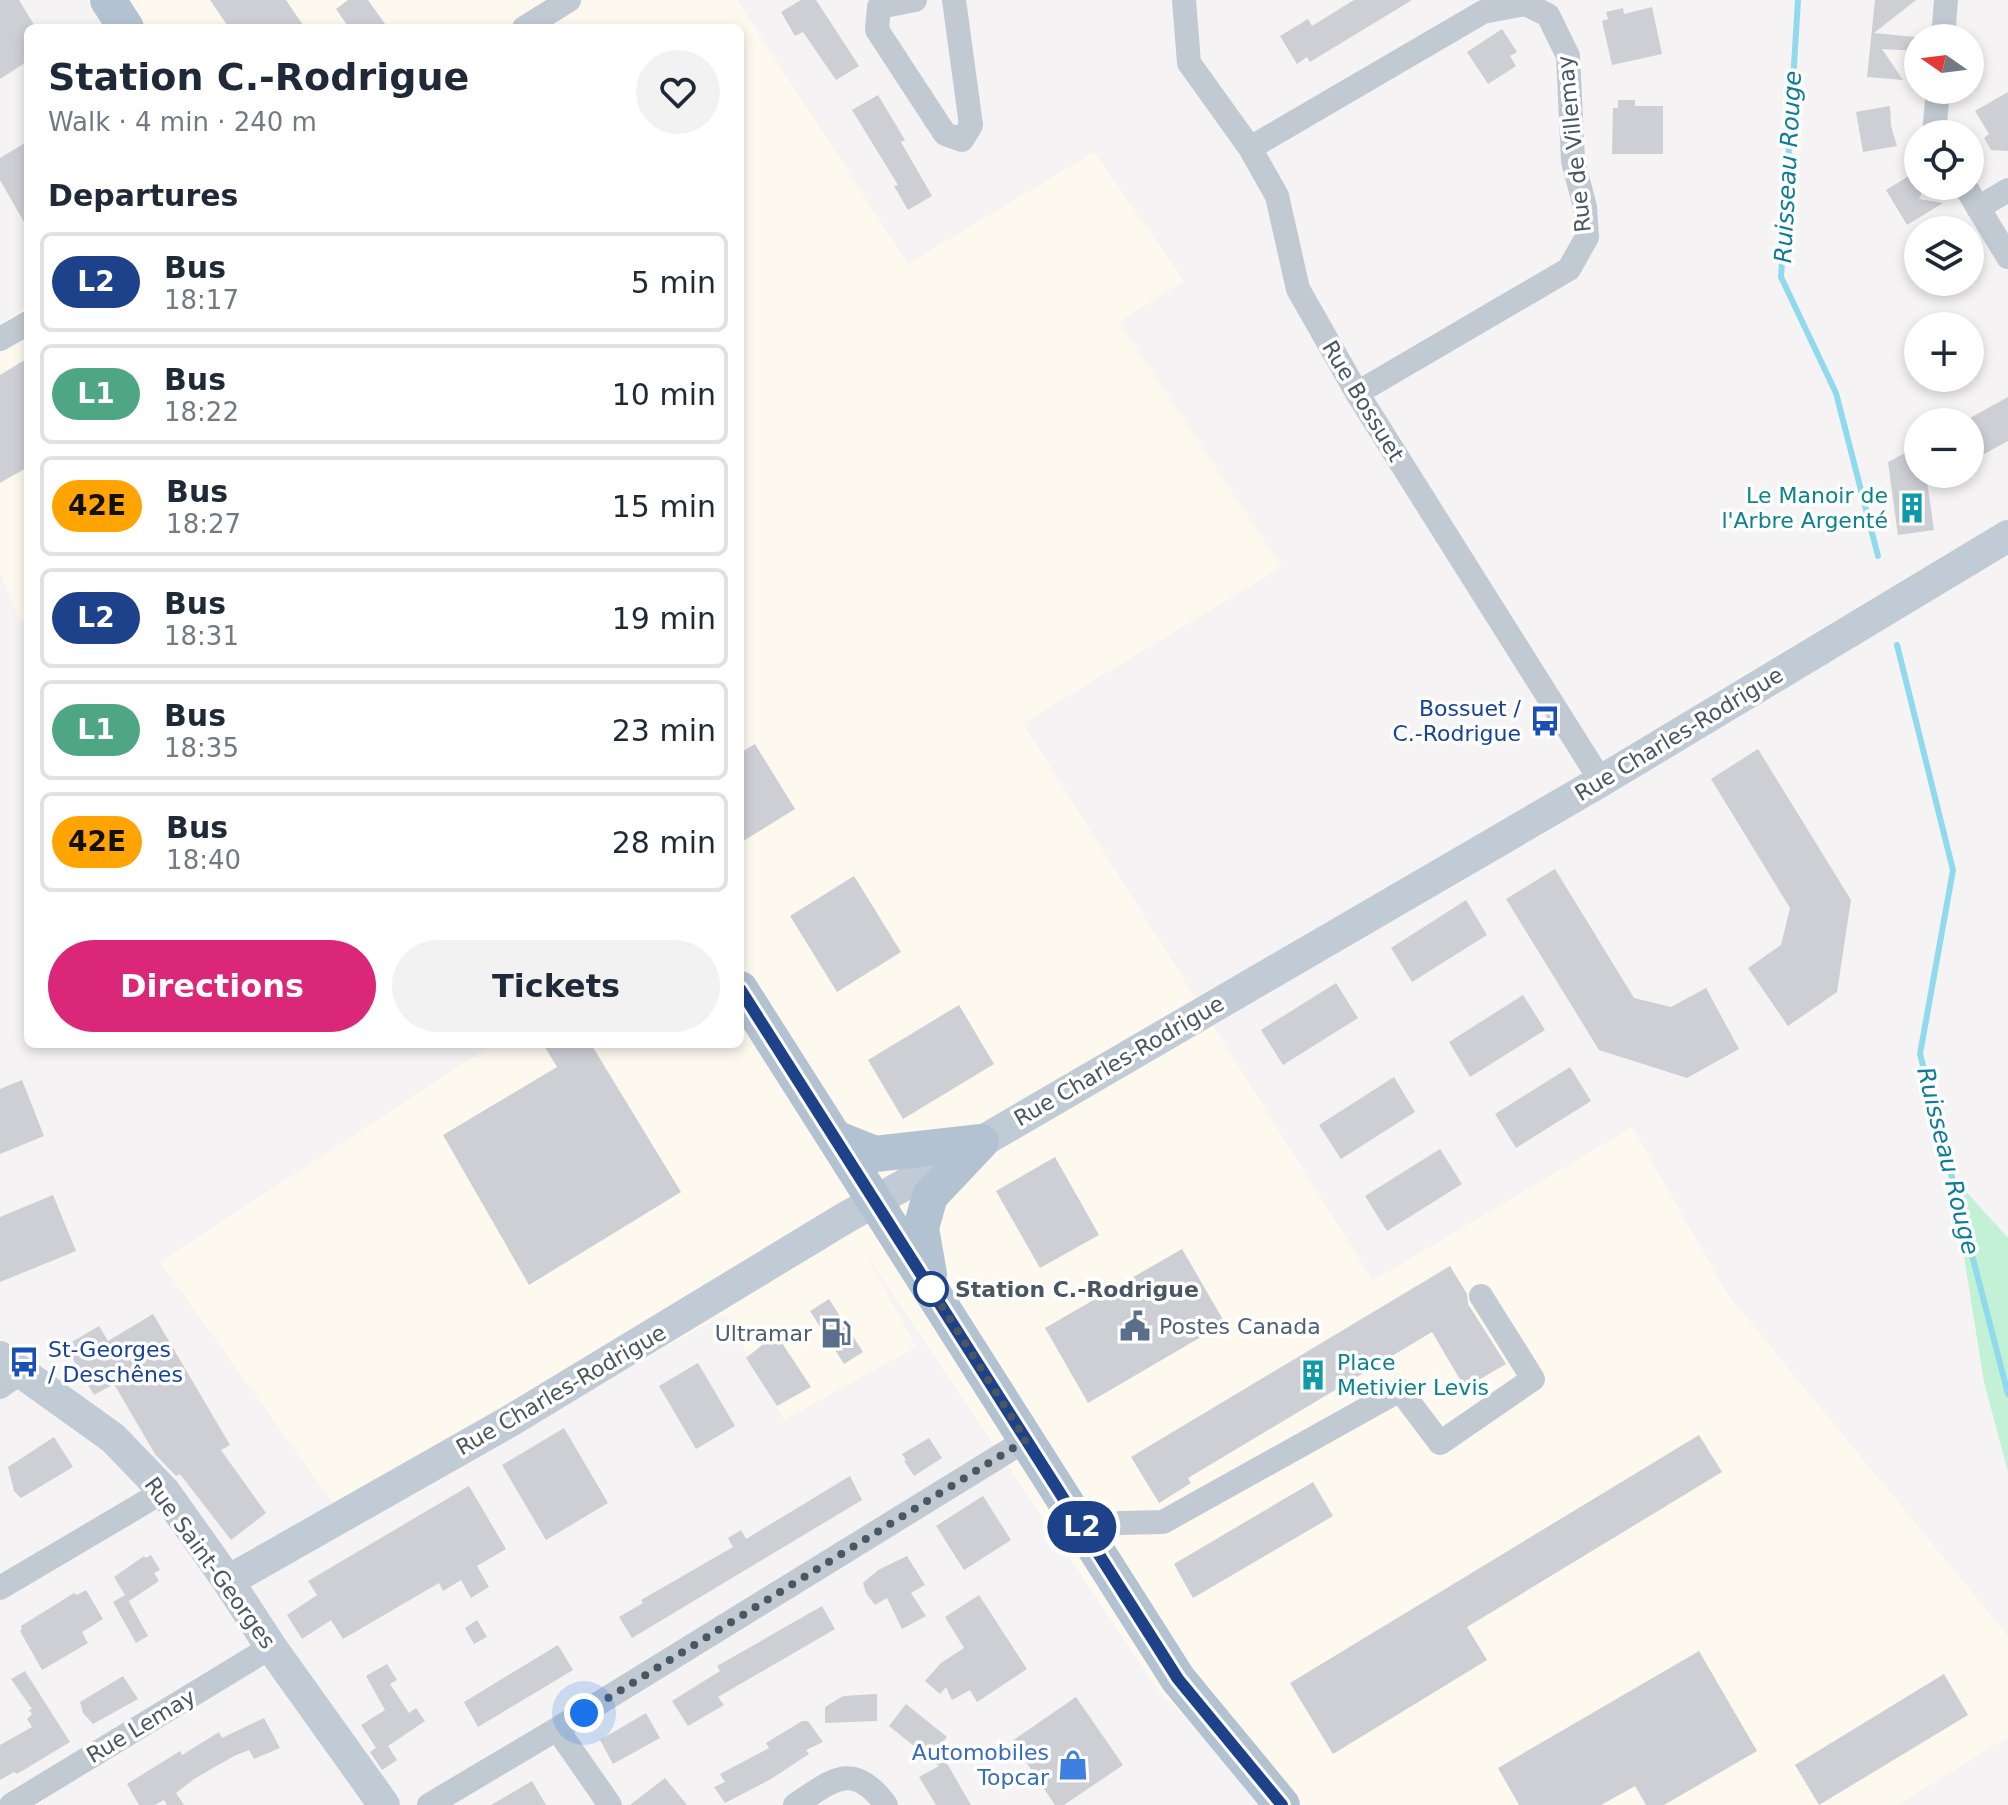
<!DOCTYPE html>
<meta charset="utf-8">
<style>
:root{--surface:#fff;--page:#f2f2f3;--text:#1f2937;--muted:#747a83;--line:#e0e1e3;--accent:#db2777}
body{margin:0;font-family:"DejaVu Sans",sans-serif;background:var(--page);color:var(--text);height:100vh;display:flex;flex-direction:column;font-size:30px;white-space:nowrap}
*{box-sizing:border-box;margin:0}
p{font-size:26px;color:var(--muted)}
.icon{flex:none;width:44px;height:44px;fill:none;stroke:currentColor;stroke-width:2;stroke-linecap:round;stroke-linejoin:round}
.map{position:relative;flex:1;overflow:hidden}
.drawer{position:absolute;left:24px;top:24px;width:720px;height:1024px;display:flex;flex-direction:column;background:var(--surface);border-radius:12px;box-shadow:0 4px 12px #0003}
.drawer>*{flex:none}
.badge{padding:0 16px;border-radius:26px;font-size:28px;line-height:52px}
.needle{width:52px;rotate:284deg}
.fabs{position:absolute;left:1904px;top:24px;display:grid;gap:16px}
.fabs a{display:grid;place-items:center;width:80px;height:80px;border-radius:50%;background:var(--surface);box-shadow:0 4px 12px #0003;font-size:40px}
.you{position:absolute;width:40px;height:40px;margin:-20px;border:6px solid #fff;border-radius:50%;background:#1a73e8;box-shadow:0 0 0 12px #1a73e833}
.map>.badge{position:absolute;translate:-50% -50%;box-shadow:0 0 0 4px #fff}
h2{padding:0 24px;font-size:30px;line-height:72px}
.round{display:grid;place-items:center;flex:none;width:84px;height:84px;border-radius:42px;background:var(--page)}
.overview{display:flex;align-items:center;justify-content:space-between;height:136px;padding:0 24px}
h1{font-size:38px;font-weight:700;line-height:60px}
.primary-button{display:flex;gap:16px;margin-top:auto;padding:16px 24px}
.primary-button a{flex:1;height:92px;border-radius:48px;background:var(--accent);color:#fff;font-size:32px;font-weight:700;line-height:92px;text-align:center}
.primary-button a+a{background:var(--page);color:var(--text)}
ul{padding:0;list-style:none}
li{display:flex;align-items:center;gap:24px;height:100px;margin:0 16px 12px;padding:0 8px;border:4px solid var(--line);border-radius:12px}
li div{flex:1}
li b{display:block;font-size:30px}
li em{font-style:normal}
li .badge{min-width:88px;font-weight:700;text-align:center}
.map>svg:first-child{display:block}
</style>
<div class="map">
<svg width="2008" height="1805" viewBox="0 0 2008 1805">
<rect width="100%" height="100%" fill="#f5f3f3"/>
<!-- commercial -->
<path fill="#fdf9ef" d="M 87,0 L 737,0 L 908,264 L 1094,152 L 1184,281 L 1119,322 L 1282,567 L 1023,723 L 1373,1281 L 1632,1127 L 1728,1295 L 2008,1636 L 2008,1737 L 1897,1805 L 1268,1805 L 1158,1690 L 864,1251 L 916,1347 L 784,1420 L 725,1314 L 348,1524 L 160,1262 L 493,1044 L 740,1044 L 740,28 L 105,28 Z
M 28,305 L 28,617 L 20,621 L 0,574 L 0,325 Z"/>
<!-- green -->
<path fill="#c3f1d5" d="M 1951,1175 L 2008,1238 L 2008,1472 L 1984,1382 Z"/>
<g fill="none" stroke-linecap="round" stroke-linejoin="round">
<!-- stream -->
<path stroke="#90daee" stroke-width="6" d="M 1798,0 L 1781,277 L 1836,393 L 1878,556
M 1897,645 L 1953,870 L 1920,1054 L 2008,1394"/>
</g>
<!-- building -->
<path fill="#cdcfd5" d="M 0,0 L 19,0 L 36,28 L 28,28 L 28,61 L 0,79 Z
M 210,0 L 286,0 L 305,28 L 229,28 Z
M 348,0 L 368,0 L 388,28 L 349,28 L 336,9 Z
M 801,0 L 816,0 L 859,66 L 836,80 L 803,32 L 795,36 L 781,12 Z
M 1354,0 L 1412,0 L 1310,62 L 1307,57 L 1297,64 L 1280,36 L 1308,19 L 1312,26 Z
M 1875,0 L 1916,0 L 1874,33 L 1925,38 L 1918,38 L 1918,51 L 1882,49 L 1903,80 L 1867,77 Z
M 1652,7 L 1662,54 L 1612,65 L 1602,21 L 1608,19 L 1606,12 L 1623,8 L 1624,14 Z
M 1502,29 L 1517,52 L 1510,56 L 1516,66 L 1488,84 L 1467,52 Z
M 2008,92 L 2008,151 L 1991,150 L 1984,138 L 1989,134 L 1975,111 Z
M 878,95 L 905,140 L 901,142 L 932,196 L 908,210 L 894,186 L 898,185 L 852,110 Z
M 1618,100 L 1635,100 L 1635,106 L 1663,106 L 1663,154 L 1612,154 L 1613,108 L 1618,108 Z
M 1890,106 L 1891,126 L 1897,146 L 1863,152 L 1856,112 Z
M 28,141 L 28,229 L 0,180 L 0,158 Z
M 1912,174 L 1918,181 L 1918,186 L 1925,186 L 1919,199 L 1943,203 L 1907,225 L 1886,190 Z
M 28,358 L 28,467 L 0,483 L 0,375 Z
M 2008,397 L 2008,441 L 1970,462 L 1970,418 Z
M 1918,446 L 1918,474 L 1926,474 L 1934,530 L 1898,535 L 1888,462 Z
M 755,744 L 795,809 L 740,843 L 740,753 Z
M 1758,749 L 1851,900 L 1837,992 L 1788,1026 L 1748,968 L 1781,945 L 1790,908 L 1711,779 Z
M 1555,869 L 1634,998 L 1671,1007 L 1706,988 L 1739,1049 L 1687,1078 L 1599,1050 L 1506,899 Z
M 854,876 L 901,952 L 837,992 L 790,916 Z
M 1466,900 L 1487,935 L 1412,982 L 1391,948 Z
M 1336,983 L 1358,1018 L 1283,1065 L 1261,1030 Z
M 1523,995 L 1545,1030 L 1470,1077 L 1449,1042 Z
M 959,1005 L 994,1064 L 903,1119 L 868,1060 Z
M 543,1044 L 591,1044 L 681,1192 L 529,1285 L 443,1135 L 557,1067 Z
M 1570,1067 L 1591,1101 L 1516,1148 L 1495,1114 Z
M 1394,1077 L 1415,1112 L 1341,1159 L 1319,1125 Z
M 22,1080 L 44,1136 L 0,1154 L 0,1089 Z
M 1440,1149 L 1462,1184 L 1387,1231 L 1365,1196 Z
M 1055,1157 L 1099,1235 L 1040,1268 L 996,1191 Z
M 53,1195 L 76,1251 L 0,1282 L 0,1217 Z
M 1182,1249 L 1225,1323 L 1088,1403 L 1045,1328 Z
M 1450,1266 L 1467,1294 L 1468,1304 L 1506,1364 L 1465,1388 L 1432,1332 L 1188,1478 L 1191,1483 L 1159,1503 L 1131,1457 Z
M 829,1299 L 863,1352 L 844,1364 L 810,1311 Z
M 153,1314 L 230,1445 L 221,1450 L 266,1513 L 231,1540 L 180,1474 L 176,1476 L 155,1454 L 114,1384 L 94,1395 L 65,1346 L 99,1326 L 108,1341 Z
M 776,1334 L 811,1387 L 777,1406 L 746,1358 Z
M 698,1363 L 735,1426 L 696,1449 L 659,1386 Z
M 564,1428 L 608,1503 L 546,1540 L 502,1465 Z
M 1699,1435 L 1722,1472 L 1467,1627 L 1487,1660 L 1333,1754 L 1290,1683 Z
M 54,1437 L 73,1467 L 21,1498 L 14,1491 L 8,1467 Z
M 929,1438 L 942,1458 L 914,1476 L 904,1461 L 906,1460 L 902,1454 Z
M 850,1476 L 862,1500 L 632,1638 L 619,1617 L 643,1603 L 641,1600 L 733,1547 L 728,1538 L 741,1530 L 746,1539 Z
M 1313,1482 L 1333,1516 L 1193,1598 L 1174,1564 Z
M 469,1486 L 506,1549 L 477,1566 L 489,1587 L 471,1598 L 461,1580 L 443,1591 L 439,1583 L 343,1639 L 331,1620 L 302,1639 L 287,1615 L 317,1595 L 308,1581 Z
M 983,1496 L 1011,1540 L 964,1570 L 936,1526 Z
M 151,1555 L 160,1570 L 154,1573 L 159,1581 L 129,1601 L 127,1598 L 148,1636 L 136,1643 L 113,1602 L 125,1595 L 114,1577 L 144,1556 L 146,1558 Z
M 907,1556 L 925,1585 L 911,1593 L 926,1616 L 902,1629 L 887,1598 L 875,1605 L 866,1593 L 863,1583 L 878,1570 Z
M 86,1590 L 103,1619 L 82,1632 L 88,1643 L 42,1670 L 20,1631 L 22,1629 L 21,1626 L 74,1593 L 77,1595 Z
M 979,1595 L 1027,1669 L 977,1702 L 970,1690 L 952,1700 L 946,1687 L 940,1694 L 925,1681 L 941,1663 L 964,1648 L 945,1617 Z
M 822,1606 L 835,1629 L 718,1697 L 724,1705 L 688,1726 L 672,1701 L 720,1671 L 717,1666 Z
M 477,1620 L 487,1637 L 474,1644 L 465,1628 Z
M 558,1645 L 573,1670 L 478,1727 L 464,1702 Z
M 1699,1651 L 1757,1751 L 1664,1805 L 1646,1805 L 1635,1786 L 1601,1805 L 1519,1805 L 1498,1768 Z
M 387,1664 L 397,1680 L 390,1684 L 409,1713 L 416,1708 L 425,1721 L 388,1746 L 397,1760 L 382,1770 L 370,1752 L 376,1748 L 361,1725 L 385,1710 L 366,1676 Z
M 25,1671 L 70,1742 L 17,1774 L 14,1772 L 0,1780 L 0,1745 L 32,1727 L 27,1719 L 32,1714 L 29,1710 L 32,1709 L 11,1679 Z
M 1944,1674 L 1968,1715 L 1819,1805 L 1795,1765 Z
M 123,1676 L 138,1699 L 93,1724 L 83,1713 L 80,1702 Z
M 877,1694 L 877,1721 L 825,1723 L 825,1707 L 843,1696 Z
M 1076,1697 L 1123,1765 L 1064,1805 L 1055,1805 L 1012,1741 Z
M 906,1704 L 947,1737 L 938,1748 L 971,1805 L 936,1805 L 919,1777 L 939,1766 L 889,1726 Z
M 646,1713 L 660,1738 L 613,1764 L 600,1740 Z
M 264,1718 L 280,1748 L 254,1759 L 249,1750 L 234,1756 L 194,1779 L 176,1793 L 184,1805 L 167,1805 L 164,1800 L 155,1805 L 139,1805 L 127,1784 L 180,1751 L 182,1755 L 219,1732 L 222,1738 Z
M 802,1721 L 808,1721 L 823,1742 L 806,1750 L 809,1754 L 771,1779 L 725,1803 L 714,1787 L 725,1782 L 720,1774 L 769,1748 L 766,1743 Z
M 665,1778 L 687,1805 L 630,1805 Z
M 532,1781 L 546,1805 L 491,1805 Z"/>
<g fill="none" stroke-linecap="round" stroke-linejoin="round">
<!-- street -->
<path stroke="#c1cad2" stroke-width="24" d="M 915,0 L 879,7 L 877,30 L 945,134 L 962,140 L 971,125 L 954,0
M 1184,0 L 1189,63 L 1250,148 L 1277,196 L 1298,289 L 1357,393 L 1601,781
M 524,28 L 569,0
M 1943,38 L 1946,0
M 1934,134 L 1938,90
M 1250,148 L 1483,12 L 1525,4 L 1548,15 L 1568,56 L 1573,161 L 1585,207 L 1587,237 L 1569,269 L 1357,393
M 1965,186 L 2008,257
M 1978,208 L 2008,190
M 0,339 L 28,323
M 0,1387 L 23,1371
M 1120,1523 L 1163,1522 L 1400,1390 L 1440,1443 L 1533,1379 L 1481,1296
M 0,1588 L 164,1491
M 557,1729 L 610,1805
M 11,1805 L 271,1647
M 429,1805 L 557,1729 L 1026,1440
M 795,1805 C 833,1780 853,1760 886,1805"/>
<!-- secondary -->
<path stroke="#c1cbd6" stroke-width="32" d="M 0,1357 L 113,1438 L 164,1491 L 228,1581 L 271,1647 L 384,1805
M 228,1581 L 510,1421 L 845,1218 L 981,1142 L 1601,781 L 2008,536"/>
<!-- primary -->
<path stroke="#b3c2d1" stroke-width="36" d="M 108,0 L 126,28
M 740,989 L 1178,1679 L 1282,1805
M 835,1138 L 875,1154 L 981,1142
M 929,1274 L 921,1228 L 930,1196 L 981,1142"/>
</g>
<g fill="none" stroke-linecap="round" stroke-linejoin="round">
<!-- line casing -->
<g stroke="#fff" stroke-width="18">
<path id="line" d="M 740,989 L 1178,1679 L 1282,1805"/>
</g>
<!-- line -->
<use href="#line" stroke="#1e4289" stroke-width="12"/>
<!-- walk -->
<path stroke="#4a5661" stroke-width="8" stroke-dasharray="0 14.4" d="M 584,1713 L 1026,1440 L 931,1289"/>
</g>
<!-- icons -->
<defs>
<g id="building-bare" transform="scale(2.4)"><path d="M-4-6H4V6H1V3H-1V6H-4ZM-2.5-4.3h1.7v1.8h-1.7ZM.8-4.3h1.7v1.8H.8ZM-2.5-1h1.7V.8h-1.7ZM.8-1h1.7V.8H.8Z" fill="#0f9aa8" stroke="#fff" stroke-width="2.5" paint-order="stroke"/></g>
<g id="bus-bare" transform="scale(2.4)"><path d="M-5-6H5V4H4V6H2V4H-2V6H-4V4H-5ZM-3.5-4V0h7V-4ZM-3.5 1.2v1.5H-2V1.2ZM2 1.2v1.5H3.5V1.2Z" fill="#1a4fb4" stroke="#fff" stroke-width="2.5" paint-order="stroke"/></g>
<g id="civic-bare" transform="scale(2.4)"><path d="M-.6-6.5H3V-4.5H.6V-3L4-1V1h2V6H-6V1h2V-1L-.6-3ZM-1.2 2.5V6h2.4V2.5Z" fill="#5c6f8a" stroke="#fff" stroke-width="2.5" paint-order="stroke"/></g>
<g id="fuel-bare" transform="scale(2.4)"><path d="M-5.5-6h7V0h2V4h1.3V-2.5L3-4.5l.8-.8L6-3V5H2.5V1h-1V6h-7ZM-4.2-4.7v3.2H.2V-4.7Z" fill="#5c6f8a" stroke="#fff" stroke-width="2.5" paint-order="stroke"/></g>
<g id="shop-bare" transform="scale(2.4)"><path d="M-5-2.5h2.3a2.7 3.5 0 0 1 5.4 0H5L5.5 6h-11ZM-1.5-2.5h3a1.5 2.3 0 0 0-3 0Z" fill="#3f7fe0" stroke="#fff" stroke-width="2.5" paint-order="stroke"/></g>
</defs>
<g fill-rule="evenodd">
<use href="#building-bare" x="1912" y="508"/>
<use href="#bus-bare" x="1545" y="721"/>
<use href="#civic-bare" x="1135" y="1326"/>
<use href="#fuel-bare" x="836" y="1333"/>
<use href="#bus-bare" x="24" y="1362"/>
<use href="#building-bare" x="1313" y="1375"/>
<use href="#shop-bare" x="1073" y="1765"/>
</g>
<!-- markers -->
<circle fill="#fff" stroke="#1e4289" stroke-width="4" cx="931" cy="1289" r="16"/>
<g text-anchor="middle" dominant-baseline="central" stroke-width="7" stroke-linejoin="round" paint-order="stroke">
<!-- street labels -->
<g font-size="22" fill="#4a5661" stroke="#fff">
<text transform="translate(1574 144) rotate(-96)">Rue de Villemay</text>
<text transform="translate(1363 401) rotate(59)">Rue Bossuet</text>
<text transform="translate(1679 734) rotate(-31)">Rue Charles-Rodrigue</text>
<text transform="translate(1119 1061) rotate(-30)">Rue Charles-Rodrigue</text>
<text transform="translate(561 1390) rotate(-30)">Rue Charles-Rodrigue</text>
<text transform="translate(210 1563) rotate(54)">Rue Saint-Georges</text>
<text transform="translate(141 1726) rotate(-31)">Rue Lemay</text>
</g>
<!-- culture labels -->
<g font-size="22" fill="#0d838f" stroke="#fff" text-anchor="end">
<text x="1888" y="495">Le Manoir de<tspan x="1888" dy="25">l'Arbre Argenté</tspan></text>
<text x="1337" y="1362" text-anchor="start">Place<tspan x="1337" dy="25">Metivier Levis</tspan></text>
</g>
<!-- transit labels -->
<g font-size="22" fill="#164399" stroke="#fff" text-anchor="end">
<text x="1521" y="708">Bossuet /<tspan x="1521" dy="25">C.-Rodrigue</tspan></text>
<text x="48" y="1349" text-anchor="start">St-Georges<tspan x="48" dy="25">/ Deschênes</tspan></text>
</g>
<!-- stop labels -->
<g font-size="22" font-weight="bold" fill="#4a5661" stroke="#fff" text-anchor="start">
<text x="955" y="1289">Station C.-Rodrigue</text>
</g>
<!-- service labels -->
<g font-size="22" fill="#4e5e75" stroke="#fff" text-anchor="start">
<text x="1159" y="1326">Postes Canada</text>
<text x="812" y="1333" text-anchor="end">Ultramar</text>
</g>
<!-- shop labels -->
<g font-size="22" fill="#366cbe" stroke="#fff" text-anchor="end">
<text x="1049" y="1752">Automobiles<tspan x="1049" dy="25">Topcar</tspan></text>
</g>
<!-- water labels -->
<g font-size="24" font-style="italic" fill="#0c7c9b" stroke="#fff">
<text transform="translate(1788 167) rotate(-87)">Ruisseau Rouge</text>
<text transform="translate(1948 1161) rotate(76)">Ruisseau Rouge</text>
</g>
</g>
</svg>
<div class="fabs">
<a><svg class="needle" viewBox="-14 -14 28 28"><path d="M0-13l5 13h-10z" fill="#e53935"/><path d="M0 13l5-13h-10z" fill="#747a83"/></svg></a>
<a><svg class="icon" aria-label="locate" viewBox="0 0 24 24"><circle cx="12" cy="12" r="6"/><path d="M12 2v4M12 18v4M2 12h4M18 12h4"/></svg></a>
<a><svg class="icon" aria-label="layers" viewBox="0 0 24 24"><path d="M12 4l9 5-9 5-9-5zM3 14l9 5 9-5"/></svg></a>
<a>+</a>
<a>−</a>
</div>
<div class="you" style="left:584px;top:1713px"></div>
<b class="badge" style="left:1082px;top:1527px;background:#1e4289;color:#fff">L2</b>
<section class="drawer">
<div class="overview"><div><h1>Station C.-Rodrigue</h1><p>Walk · 4 min · 240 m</p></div><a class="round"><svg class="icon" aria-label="heart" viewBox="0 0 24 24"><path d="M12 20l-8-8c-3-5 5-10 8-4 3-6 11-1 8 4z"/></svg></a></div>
<h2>Departures</h2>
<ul>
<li><span class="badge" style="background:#1e4289;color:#fff">L2</span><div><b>Bus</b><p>18:17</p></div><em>5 min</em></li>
<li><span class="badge" style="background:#4ea685;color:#fff">L1</span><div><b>Bus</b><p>18:22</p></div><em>10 min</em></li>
<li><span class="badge" style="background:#ffa400;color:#111">42E</span><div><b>Bus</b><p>18:27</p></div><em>15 min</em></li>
<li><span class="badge" style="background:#1e4289;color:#fff">L2</span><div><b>Bus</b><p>18:31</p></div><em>19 min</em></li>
<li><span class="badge" style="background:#4ea685;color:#fff">L1</span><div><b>Bus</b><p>18:35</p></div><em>23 min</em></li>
<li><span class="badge" style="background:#ffa400;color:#111">42E</span><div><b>Bus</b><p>18:40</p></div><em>28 min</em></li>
</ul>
<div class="primary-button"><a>Directions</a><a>Tickets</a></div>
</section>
</div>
